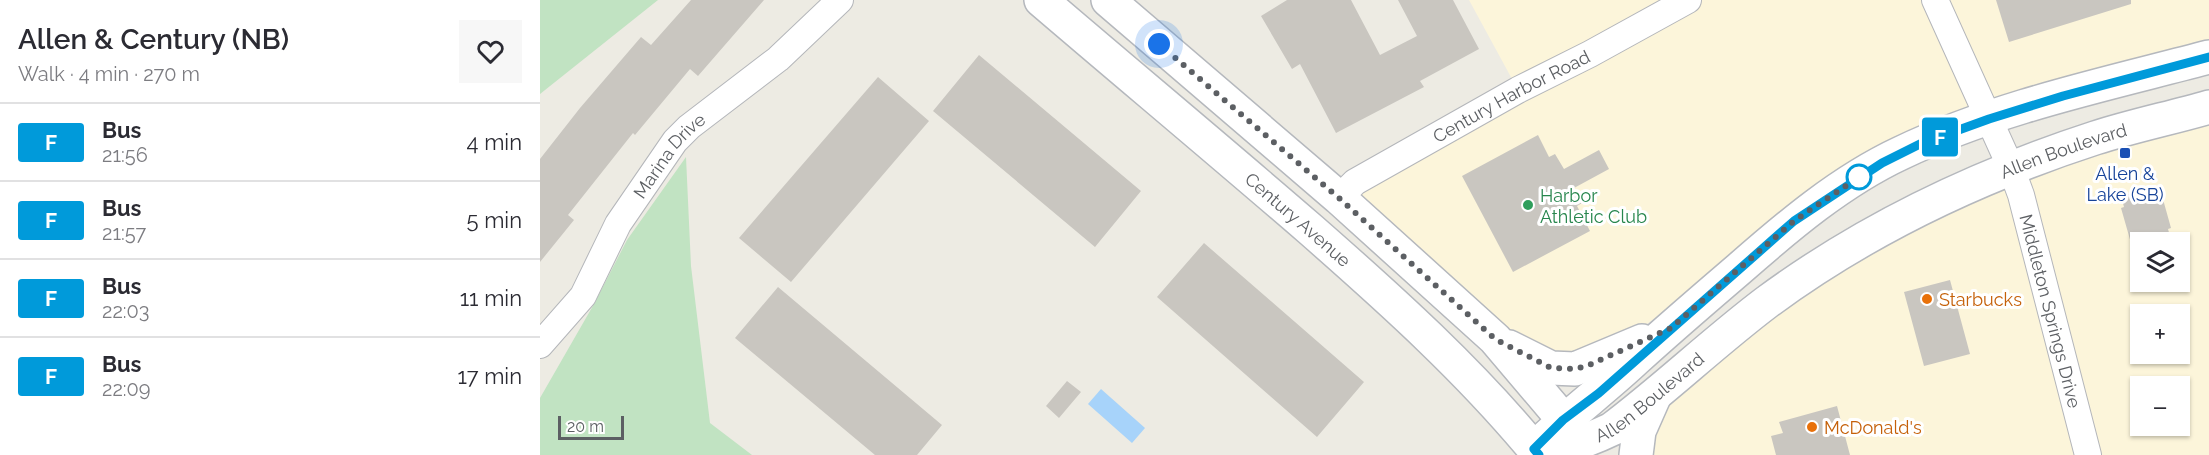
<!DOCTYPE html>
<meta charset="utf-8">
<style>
:root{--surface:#fff;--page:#f7f7f7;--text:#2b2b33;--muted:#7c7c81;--line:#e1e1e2}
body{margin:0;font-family:Raleway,sans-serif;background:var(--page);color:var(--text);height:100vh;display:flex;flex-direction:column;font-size:22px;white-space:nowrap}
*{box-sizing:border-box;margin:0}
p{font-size:20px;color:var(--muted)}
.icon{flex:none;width:33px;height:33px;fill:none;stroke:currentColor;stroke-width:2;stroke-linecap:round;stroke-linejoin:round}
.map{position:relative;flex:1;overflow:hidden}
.sheet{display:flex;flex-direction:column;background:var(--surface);width:540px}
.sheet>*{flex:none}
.badge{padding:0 12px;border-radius:4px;font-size:21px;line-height:39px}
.fabs{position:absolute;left:1590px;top:232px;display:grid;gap:12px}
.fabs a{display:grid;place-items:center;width:60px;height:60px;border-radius:0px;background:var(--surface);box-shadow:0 2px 4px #0004;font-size:30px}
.scale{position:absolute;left:18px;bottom:15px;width:66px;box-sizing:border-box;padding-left:6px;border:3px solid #5c5f63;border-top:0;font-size:16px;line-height:21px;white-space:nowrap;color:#5c5f63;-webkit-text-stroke:4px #fff;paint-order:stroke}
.you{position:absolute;width:30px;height:30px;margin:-15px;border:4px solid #fff;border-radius:50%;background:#1a73e8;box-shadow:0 0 0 9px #1a73e833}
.map>.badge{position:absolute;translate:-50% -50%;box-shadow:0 0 0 3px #fff}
.round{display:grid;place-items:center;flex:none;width:63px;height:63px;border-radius:0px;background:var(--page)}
.summary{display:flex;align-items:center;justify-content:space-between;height:102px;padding:0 18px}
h1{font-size:28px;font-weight:600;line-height:45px}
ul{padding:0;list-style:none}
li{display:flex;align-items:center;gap:18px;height:78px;padding:0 18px;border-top:2px solid var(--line)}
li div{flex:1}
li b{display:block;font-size:22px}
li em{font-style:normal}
li .badge{min-width:66px;font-weight:700;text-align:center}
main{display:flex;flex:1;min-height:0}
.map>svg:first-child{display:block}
</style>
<main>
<section class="sheet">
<div class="summary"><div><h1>Allen &amp; Century (NB)</h1><p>Walk · 4 min · 270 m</p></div><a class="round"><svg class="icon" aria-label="heart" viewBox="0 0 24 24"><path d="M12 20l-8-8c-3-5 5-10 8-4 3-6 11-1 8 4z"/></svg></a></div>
<ul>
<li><span class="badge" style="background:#009ada;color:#fff">F</span><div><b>Bus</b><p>21:56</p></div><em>4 min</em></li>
<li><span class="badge" style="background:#009ada;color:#fff">F</span><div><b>Bus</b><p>21:57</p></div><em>5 min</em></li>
<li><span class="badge" style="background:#009ada;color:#fff">F</span><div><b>Bus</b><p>22:03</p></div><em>11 min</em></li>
<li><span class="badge" style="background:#009ada;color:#fff">F</span><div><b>Bus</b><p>22:09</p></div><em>17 min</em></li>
</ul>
</section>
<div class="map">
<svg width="1669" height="455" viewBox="0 0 1669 455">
<rect width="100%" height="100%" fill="#edebe3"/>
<!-- commercial -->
<path fill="#fcf5da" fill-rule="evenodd" d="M 929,0 L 1669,0 L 1669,57 L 1449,119 L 1139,300 L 1068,353 L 1011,368 L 799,198 L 978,90 Z
M 1669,107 L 1669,455 L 1096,455 L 1099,431 L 1299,254 ZM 1600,243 L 1640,243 L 1640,282 L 1600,282 ZM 1600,315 L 1640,315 L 1640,354 L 1600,354 ZM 1600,387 L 1640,387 L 1640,426 L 1600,426 Z"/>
<!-- green -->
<path fill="#c1e3c2" d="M 0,0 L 118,0 L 0,94 Z
M 146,157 L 151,266 L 170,423 L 212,455 L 0,455 L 0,398 L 54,304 L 87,240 Z"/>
<!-- water -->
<path fill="#a7d3fa" d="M 561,389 L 605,428 L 592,443 L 548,404 Z"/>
<!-- building -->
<path fill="#c9c6c0" d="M 151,0 L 224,0 L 158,76 L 150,69 L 95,135 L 93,133 L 28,215 L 34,220 L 0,262 L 0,159 L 40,108 L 101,37 L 111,45 Z
M 747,0 L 811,0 L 840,55 L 877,36 L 858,0 L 913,0 L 939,49 L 880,81 L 884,87 L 796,133 L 760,64 L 752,69 L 721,16 Z
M 1456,0 L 1591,0 L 1591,4 L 1469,42 Z
M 439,55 L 601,191 L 555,247 L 393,111 Z
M 338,77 L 389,121 L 251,282 L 199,238 Z
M 998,135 L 1009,157 L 1015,154 L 1024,169 L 1059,150 L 1069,169 L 1034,188 L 1042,203 L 1037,206 L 1050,231 L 973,272 L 922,176 Z
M 1619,185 L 1631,228 L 1628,229 L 1632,243 L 1591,243 L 1581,208 L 1584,207 L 1581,196 Z
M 664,243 L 824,382 L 777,437 L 617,297 Z
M 1410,280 L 1430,354 L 1384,366 L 1364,292 Z
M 238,287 L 402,425 L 377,455 L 335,455 L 195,338 Z
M 527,381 L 541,392 L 519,418 L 506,406 Z
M 1297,406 L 1310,455 L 1236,455 L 1231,436 L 1243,433 L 1239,422 Z"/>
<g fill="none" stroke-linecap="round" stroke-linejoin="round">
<!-- street casing -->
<g stroke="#b4b6ba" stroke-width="28">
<g id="street">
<path id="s1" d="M 1395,0 L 1471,168 L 1481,195 L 1548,455"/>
<path id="s2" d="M 799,198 L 815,182 L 978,90 L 1050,54 L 1148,0"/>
<path id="s3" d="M 0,345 L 43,296 L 78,224 L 135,141 L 149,127 L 238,59 L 300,0"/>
</g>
</g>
<!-- secondary casing -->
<g stroke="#b5b8bd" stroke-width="36">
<g id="secondary">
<path id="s4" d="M 501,0 C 591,77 681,152 770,229 C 851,300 931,372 999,455"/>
<path d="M 568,0 L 799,198 L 955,339 L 1038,437"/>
<path d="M 969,347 L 1011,368 L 1035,369 L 1102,341"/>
<path d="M 994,449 C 1026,417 1063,390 1096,359 C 1130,328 1164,299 1199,269 C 1248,226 1301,181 1361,153 C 1457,107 1567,84 1669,57"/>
<path id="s5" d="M 994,449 C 1027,447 1043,443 1072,429 C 1125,389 1174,342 1227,302 C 1326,229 1438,176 1555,138 C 1592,126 1631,118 1669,107"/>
<path d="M 1096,455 L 1099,431 L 1114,397"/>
</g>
</g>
<!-- street -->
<use href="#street" stroke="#fff" stroke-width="26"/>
<!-- secondary -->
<use href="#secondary" stroke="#fff" stroke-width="33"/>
</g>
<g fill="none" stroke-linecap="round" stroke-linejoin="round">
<!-- line casing -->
<g stroke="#fff" stroke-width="14">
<path id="line" d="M 999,455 L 994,449 L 1023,420 L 1059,393 L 1254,221 L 1342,163 L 1380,144 L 1449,119 L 1523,96 L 1669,57"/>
</g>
<!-- line -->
<use href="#line" stroke="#009ada" stroke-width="9"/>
<!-- walk -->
<path stroke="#5c5f63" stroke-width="6" stroke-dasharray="0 10.8" d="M 619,44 L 799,198 L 955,339 L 1011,368 L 1035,369 L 1047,366 L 1131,328 L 1254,221 L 1319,177"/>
</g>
<!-- markers -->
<rect fill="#1a4fb4" stroke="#fff" stroke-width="2" x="1579" y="147" width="12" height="12" rx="3"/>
<circle fill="#fff" stroke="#009ada" stroke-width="3" cx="1319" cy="177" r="12"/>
<circle fill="#2e9e5b" stroke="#fff" stroke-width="2" cx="988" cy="205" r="6"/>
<g fill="#e8710a" stroke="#fff" stroke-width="2">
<circle cx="1387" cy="299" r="6"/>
<circle cx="1272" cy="427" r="6"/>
</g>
<g text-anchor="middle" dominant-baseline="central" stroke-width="6" stroke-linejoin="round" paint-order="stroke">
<!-- street labels -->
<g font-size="18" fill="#5c5f63" stroke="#fff">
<text stroke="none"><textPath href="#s2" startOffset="201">Century Harbor Road</textPath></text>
<text stroke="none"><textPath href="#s5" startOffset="616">Allen Boulevard</textPath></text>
<text stroke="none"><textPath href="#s3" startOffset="231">Marina Drive</textPath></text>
<text stroke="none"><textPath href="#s4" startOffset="338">Century Avenue</textPath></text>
<text stroke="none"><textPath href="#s1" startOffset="333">Middleton Springs Drive</textPath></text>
<text stroke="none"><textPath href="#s5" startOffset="130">Allen Boulevard</textPath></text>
</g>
<!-- transit labels -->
<g font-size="18" fill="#164399" stroke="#fff">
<text x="1585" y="173">Allen &amp;<tspan x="1585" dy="21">Lake (SB)</tspan></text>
</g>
<!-- leisure labels -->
<g font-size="18" fill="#27864d" stroke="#fff" text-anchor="start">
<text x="1000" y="195">Harbor<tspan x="1000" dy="21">Athletic Club</tspan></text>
</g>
<!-- food labels -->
<g font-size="18" fill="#c56008" stroke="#fff" text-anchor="start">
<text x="1399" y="299">Starbucks</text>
<text x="1284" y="427">McDonald's</text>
</g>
</g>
</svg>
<div class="fabs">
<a><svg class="icon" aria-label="layers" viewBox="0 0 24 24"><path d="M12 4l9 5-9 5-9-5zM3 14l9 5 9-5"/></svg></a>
<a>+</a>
<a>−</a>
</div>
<div class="scale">20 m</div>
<div class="you" style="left:619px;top:44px"></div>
<b class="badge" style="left:1400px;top:137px;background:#009ada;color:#fff">F</b>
</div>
</main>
